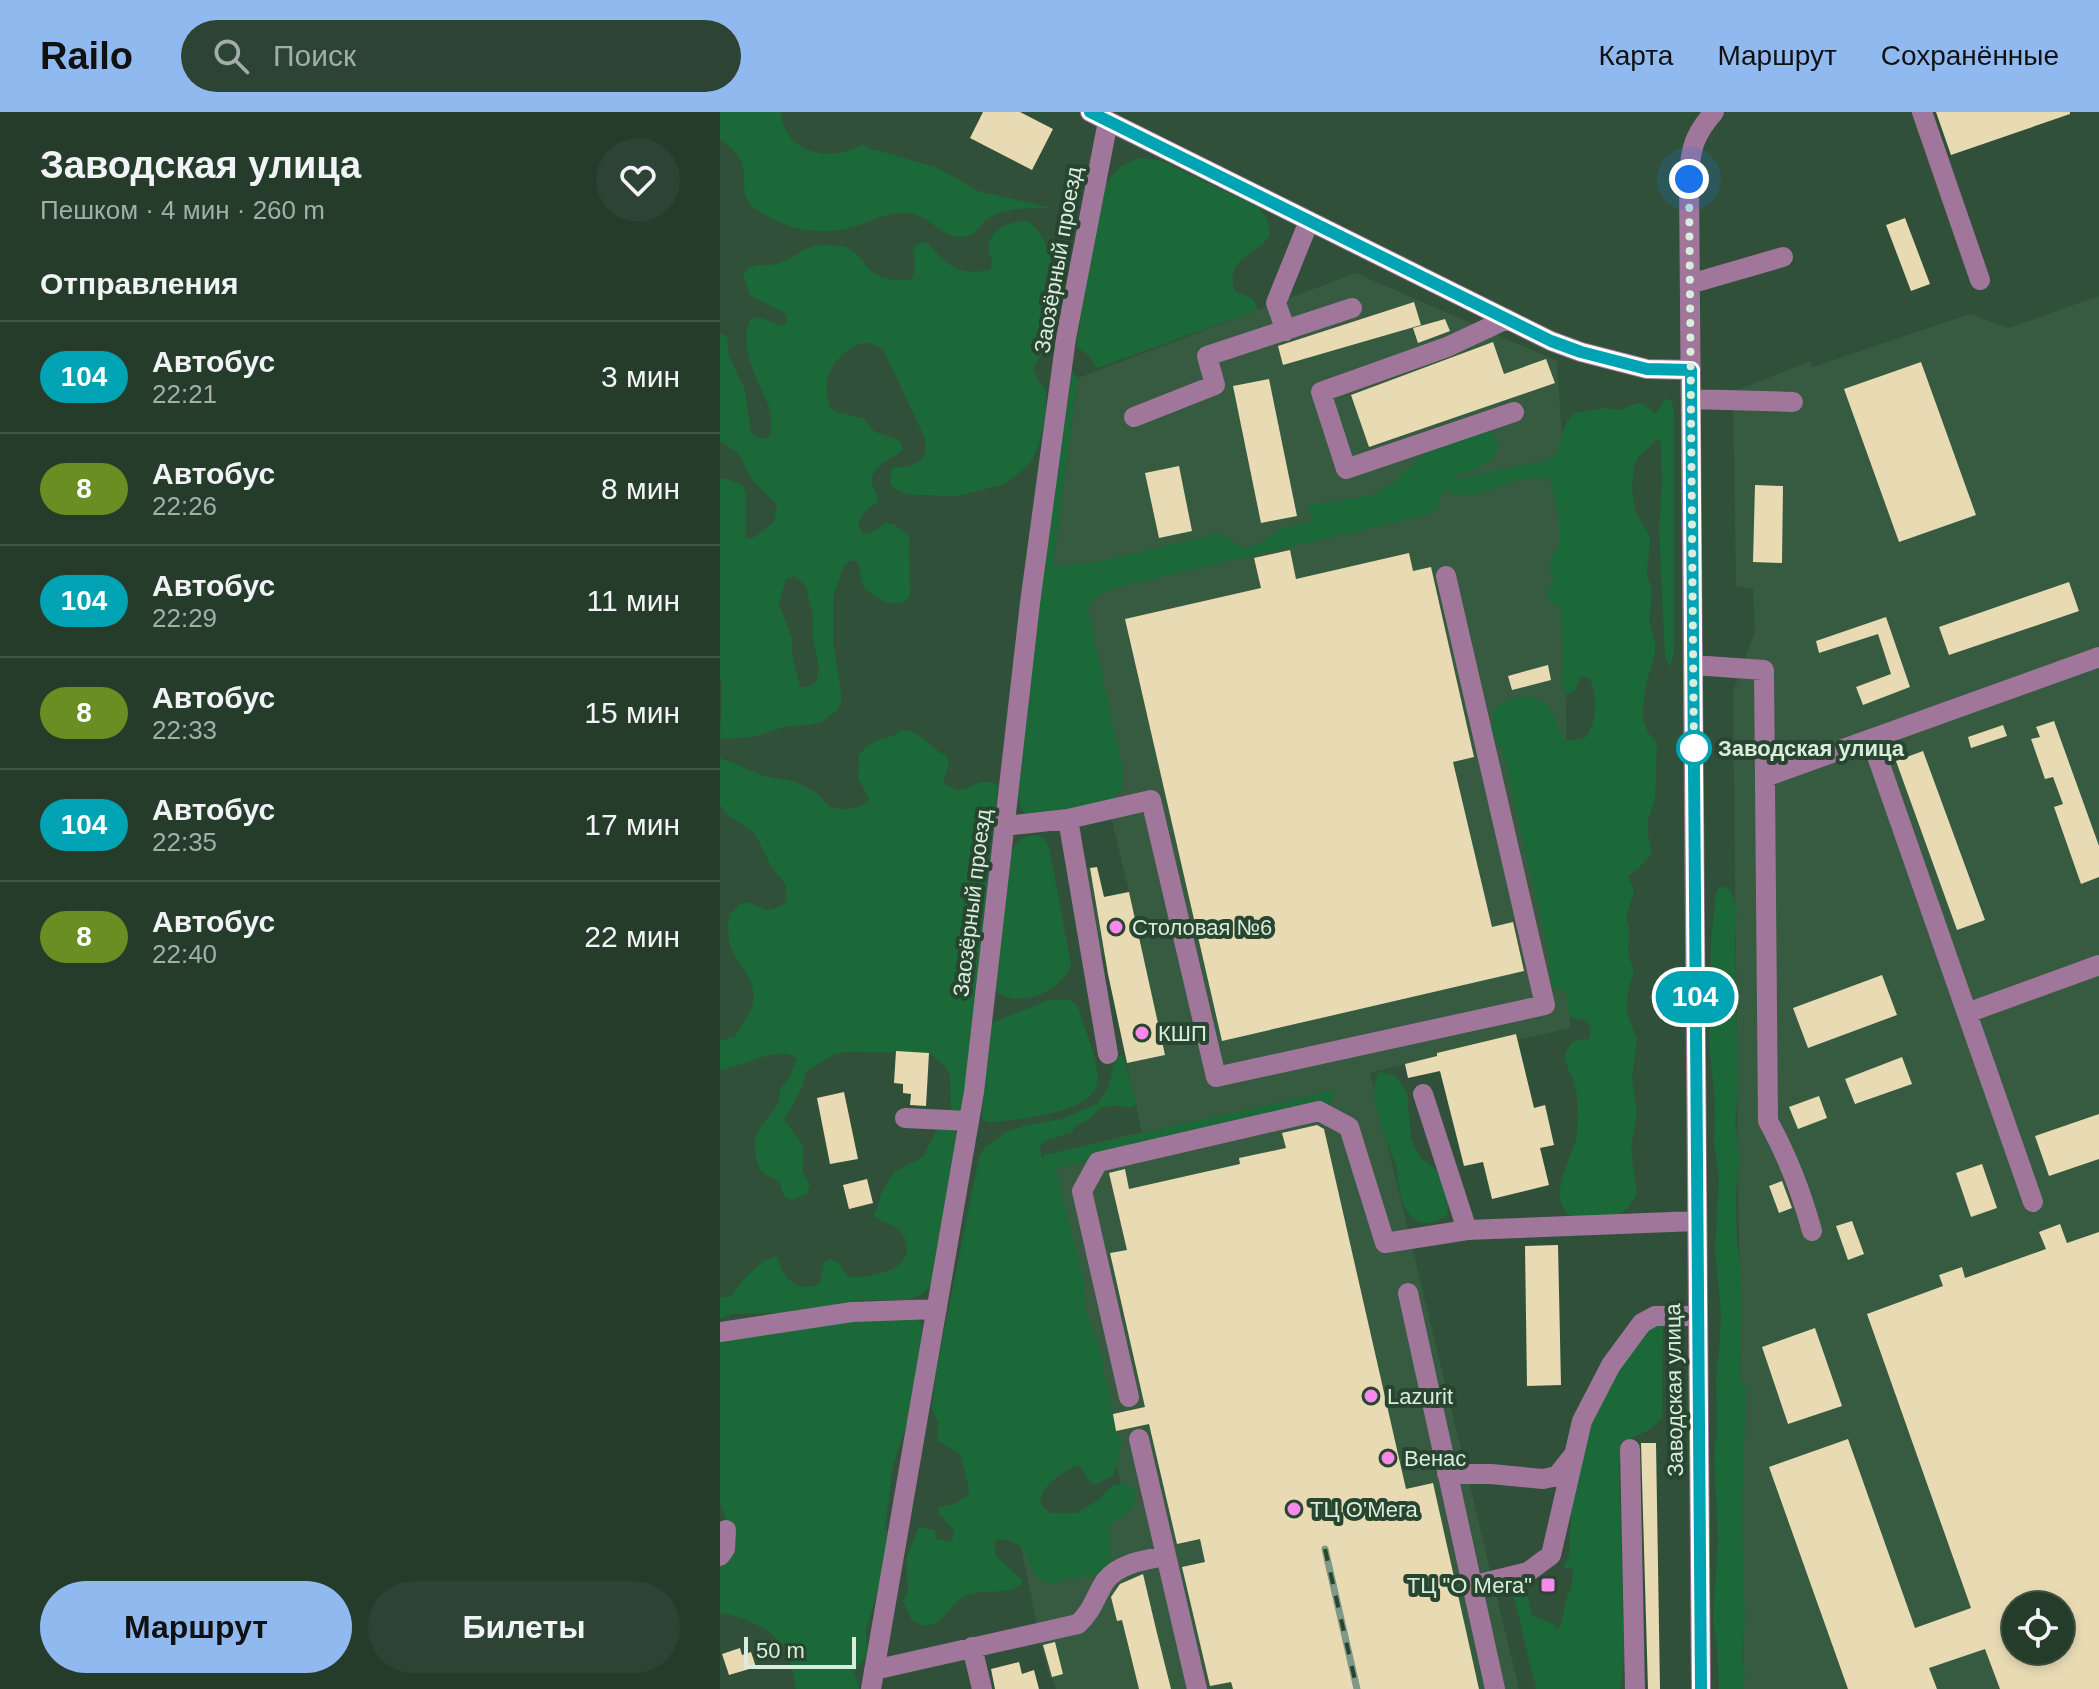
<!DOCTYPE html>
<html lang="ru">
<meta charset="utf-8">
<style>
:root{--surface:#253c2b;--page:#2d4333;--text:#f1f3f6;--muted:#a3ada9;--line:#425647;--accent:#90b9f0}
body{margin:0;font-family:Helvetica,sans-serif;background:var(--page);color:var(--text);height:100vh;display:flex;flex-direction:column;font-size:30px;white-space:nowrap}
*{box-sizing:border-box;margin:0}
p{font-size:26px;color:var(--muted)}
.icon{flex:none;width:44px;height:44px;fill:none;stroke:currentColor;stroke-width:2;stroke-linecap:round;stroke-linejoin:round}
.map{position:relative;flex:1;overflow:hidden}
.details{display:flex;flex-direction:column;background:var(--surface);width:720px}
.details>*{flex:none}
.badge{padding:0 16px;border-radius:26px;font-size:28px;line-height:52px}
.fabs{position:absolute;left:1282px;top:1480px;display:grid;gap:16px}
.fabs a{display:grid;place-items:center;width:72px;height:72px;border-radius:50%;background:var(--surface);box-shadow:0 4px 12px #0003,0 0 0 2px var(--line);font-size:40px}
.scale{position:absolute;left:24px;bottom:20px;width:112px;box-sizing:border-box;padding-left:8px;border:4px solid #daecde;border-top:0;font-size:22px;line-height:28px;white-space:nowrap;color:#daecde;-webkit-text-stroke:6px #27452f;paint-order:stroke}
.you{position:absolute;width:40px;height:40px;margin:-20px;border:6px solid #fff;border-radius:50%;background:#1a73e8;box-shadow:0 0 0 12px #1a73e833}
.map>.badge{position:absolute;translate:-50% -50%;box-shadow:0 0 0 4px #fff}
h2{padding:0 40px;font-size:30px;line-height:72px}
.round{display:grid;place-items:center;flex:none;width:84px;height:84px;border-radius:42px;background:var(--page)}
.summary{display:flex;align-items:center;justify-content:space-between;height:136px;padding:0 40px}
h1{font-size:38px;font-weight:600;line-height:60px}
.button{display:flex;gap:16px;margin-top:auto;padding:16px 40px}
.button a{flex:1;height:92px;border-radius:48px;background:var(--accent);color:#111;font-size:32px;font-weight:600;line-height:92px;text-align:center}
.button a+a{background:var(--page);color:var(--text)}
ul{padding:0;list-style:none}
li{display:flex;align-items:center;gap:24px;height:112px;padding:0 40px;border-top:2px solid var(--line)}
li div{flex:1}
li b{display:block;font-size:30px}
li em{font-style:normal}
li .badge{min-width:88px;font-weight:700;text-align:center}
header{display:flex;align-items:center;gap:48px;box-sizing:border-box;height:112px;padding:0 40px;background:var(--accent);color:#111}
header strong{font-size:38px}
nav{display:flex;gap:44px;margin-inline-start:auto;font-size:28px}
.search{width:560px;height:72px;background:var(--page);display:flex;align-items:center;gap:20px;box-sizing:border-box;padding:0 28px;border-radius:44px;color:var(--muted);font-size:30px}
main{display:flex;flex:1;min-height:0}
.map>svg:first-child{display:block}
</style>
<header>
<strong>Railo</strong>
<div class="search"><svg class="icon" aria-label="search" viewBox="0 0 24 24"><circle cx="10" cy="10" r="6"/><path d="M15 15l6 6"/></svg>Поиск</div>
<nav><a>Карта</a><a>Маршрут</a><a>Сохранённые</a></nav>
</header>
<main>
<section class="details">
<div class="summary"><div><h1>Заводская улица</h1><p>Пешком · 4 мин · 260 m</p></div><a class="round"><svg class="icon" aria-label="heart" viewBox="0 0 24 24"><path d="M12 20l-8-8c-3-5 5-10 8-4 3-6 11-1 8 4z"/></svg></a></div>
<h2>Отправления</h2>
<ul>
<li><span class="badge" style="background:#00a3b4;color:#fff">104</span><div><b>Автобус</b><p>22:21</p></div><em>3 мин</em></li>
<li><span class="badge" style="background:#6b8e23;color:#fff">8</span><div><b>Автобус</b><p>22:26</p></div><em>8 мин</em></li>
<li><span class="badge" style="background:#00a3b4;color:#fff">104</span><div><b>Автобус</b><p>22:29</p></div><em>11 мин</em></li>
<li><span class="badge" style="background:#6b8e23;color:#fff">8</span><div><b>Автобус</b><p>22:33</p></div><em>15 мин</em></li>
<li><span class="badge" style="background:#00a3b4;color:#fff">104</span><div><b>Автобус</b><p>22:35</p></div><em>17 мин</em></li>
<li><span class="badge" style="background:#6b8e23;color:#fff">8</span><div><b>Автобус</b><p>22:40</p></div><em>22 мин</em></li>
</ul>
<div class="button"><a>Маршрут</a><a>Билеты</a></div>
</section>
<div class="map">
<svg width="1379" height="1577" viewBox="0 0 1379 1577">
<rect width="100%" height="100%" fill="#315039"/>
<!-- built -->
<path fill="#365b40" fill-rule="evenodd" d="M 636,161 L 837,249 L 843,344 L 850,916 L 797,928 L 717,941 L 717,944 L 650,961 L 799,1577 L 336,1577 L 334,1569 L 330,1566 L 320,1527 L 298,1420 L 406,1393 L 323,1048 L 325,1043 L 422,1020 L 384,843 L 375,844 L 362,758 L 377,755 L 384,785 L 409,779 L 333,468 L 333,454 L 358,266 Z
M 1379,184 L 1379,1577 L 1024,1577 L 1013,579 L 1035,519 L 1033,476 L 1016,475 L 1013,280 L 1090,249 L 1093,255 L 1250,202 L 1289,216 ZM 1296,1494 L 1340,1494 L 1340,1538 L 1296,1538 Z"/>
<!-- green -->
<path fill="#1b6938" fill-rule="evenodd" d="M 0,0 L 61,0 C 64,43 112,51 144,32 L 148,36 L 216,55 L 258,79 L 331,96 C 308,97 285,94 266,108 C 260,113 256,122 248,124 C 223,130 211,103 188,101 C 168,99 154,108 136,114 C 102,125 66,118 37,98 C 19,86 26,72 23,54 C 21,43 8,34 0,27 Z
M 418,46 L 439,48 L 540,96 L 547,108 L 550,123 C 538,145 503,144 515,179 L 533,187 L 538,198 L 377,256 L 368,243 L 357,235 L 357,229 L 378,98 L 385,72 L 400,55 Z
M 300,109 L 308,109 L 315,115 L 325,130 L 339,173 L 331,227 L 313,256 L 316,265 L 326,280 L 326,307 L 318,334 L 311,350 L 305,356 L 285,372 L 238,384 L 190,383 L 174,377 L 170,371 L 172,356 C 193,355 212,350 204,324 L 163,237 C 156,233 147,229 139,232 C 125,237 109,254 107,269 C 106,278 108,287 109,295 L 117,300 L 143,306 L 155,320 L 179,328 L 183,337 C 174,347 149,354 152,371 C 153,379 158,382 158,390 C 148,397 140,401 138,414 L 144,422 L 152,420 L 167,411 L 175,413 L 189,424 L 190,485 C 176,499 154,487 143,474 L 138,450 L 131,448 L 124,453 L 113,485 L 113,530 L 121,581 L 121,591 L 116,599 L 102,610 L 94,612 L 64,615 L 33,625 L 0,627 C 0,610 4,578 0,564 L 0,368 L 6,366 L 23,374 L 26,382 L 26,426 L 33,426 L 54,410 L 57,393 L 33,369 L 18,341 L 0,329 L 0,221 L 7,225 L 9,244 L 25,278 L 31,321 L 39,326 L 47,327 C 68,296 11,252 30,208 L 38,205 L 62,214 L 67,209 L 65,201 L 31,184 L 23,163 C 32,149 42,155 56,152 C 74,148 86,131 109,133 C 114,134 123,134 128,136 C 136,140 141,147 146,154 C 156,167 177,171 192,167 C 196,155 195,148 193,136 L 200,131 L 208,131 C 228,155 238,164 270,158 L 273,151 C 261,126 277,114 300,109 ZM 74,464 L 86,474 L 93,504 L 93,526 L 99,556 L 96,570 L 89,575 L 80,575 L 72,543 L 72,526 L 59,492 L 66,467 Z
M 352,260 L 358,266 L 333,454 L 377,450 L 501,421 L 523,437 L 543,430 L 560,417 L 594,409 L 587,397 L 591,393 L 654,383 L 669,374 L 707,340 L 762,320 L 774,321 C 789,349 755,357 735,364 L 733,368 L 831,347 C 846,334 837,318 854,301 L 884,296 L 901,298 L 917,291 L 923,292 L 936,302 L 945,287 L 951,288 L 954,299 L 954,539 L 950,555 L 945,544 L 939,418 L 942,374 L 941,329 L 935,327 L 933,332 L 920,343 L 914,354 L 912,376 L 915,400 L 930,424 L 927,463 L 932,478 L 929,510 L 935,531 L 935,542 L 926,572 L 922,604 L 927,619 L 937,633 L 935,687 L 928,708 L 928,724 L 932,740 L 922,753 L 908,764 L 914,779 L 906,805 L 909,816 L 908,843 L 914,858 L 908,879 L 907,901 L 917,927 L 912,966 L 917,1000 L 911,1038 L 917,1081 L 908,1096 L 899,1103 L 851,1105 C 824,1082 854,1047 857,1021 C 859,1005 858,986 854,970 C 851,960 843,951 846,940 C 846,939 852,930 853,929 L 869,927 L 871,916 L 866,909 L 850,905 L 846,881 L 831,873 L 829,842 L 783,639 L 771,620 L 774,597 C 793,582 818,577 832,600 C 838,610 836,619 846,629 L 865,626 C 878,611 877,583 870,566 L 861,564 L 855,578 L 847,583 L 841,577 L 843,550 L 841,501 L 839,495 L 825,485 L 834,469 C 824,440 836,449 840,426 C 842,416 834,377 829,368 C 794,356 762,395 723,379 L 718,395 L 706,403 L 402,474 C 388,479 373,482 368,498 L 403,658 L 401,678 L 390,690 L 308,704 L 302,698 L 298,685 L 321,468 Z
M 182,618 C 203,620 209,636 227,644 L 229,653 L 223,669 C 245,692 254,660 278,673 L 245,980 L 241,998 L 234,1001 L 231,998 L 230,963 L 224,953 L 209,941 L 128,940 L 115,942 L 86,959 L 82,976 L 64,1008 L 83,1033 L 83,1060 L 90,1072 L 87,1082 L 71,1088 L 64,1084 L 59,1069 C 54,1067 46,1064 42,1060 C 35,1052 33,1031 37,1022 C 45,1003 62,999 60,976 L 68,968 L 77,947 C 61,931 20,956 0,958 L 0,929 L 15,925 C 21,912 34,899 34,884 C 32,852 0,848 10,802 L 21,791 L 30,791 L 47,798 L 60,795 L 66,789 L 66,773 L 51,754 L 35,722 L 7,702 L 0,693 L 0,646 L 47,665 L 73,669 L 97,681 L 109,695 C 123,698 140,699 149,687 L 138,666 L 139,643 C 157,622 163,632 182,618 Z
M 317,723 L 324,726 L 329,734 L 351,853 C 342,879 300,897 277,880 L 276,874 L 290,743 C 295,731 304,723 317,723 Z
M 1003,774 L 1011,779 L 1017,797 L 1015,828 L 1018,983 L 1015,1009 L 1020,1047 L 1016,1082 L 1017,1132 L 1021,1162 L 1020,1265 L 1026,1278 L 1022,1401 L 1025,1506 L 1022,1545 L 1025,1560 L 1024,1577 L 999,1577 L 997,1533 L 993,1509 L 998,1428 L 994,1340 L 997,1323 L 996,1265 L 1000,1230 L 1001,1201 L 995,1137 L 999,1066 L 994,1031 L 995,990 L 989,929 L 991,829 L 996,781 L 999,776 Z
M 347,887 L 355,891 L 359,898 C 365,919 376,943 378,965 C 380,1001 304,1005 278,1010 L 266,1010 L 262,1005 L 269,918 L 272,911 L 329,888 Z
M 403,942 L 417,992 L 410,996 L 396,993 L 380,996 L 369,1008 L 356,1013 L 352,1020 L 324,1029 L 320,1035 L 322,1047 L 325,1043 L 615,978 L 611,991 L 381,1042 L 375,1047 L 336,1057 L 364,1171 L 365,1197 L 379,1234 L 396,1319 L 402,1329 L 394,1363 L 376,1373 C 366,1369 366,1359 358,1353 C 343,1359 326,1371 320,1386 L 323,1395 L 331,1401 L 357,1401 L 380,1387 L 392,1373 L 407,1372 L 415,1378 C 419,1401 403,1402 389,1414 L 391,1444 L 388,1453 L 375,1463 L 345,1467 L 335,1472 L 324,1470 L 315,1463 L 309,1447 L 300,1434 L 289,1428 L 278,1427 L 274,1431 L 276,1444 L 302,1468 L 301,1473 C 283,1485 258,1474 239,1488 C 226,1498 224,1513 204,1514 L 191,1507 L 183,1489 L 188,1479 L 186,1447 L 199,1415 L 214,1418 L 217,1427 L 232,1430 L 234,1419 L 219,1401 L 219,1395 L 234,1392 L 248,1383 L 249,1377 L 240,1342 L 218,1329 L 218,1311 L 212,1296 L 216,1259 L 259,1045 L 264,1036 L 286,1020 L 307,1013 L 342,1007 L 378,991 L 389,974 L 395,947 Z
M 660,960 L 675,964 L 687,980 L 691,1027 L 700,1045 L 719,1060 L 729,1087 L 727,1103 C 709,1118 691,1111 683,1091 C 678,1079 679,1066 676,1054 C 669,1031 643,981 660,960 Z
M 234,1016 L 238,1025 L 215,1167 L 204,1181 L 188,1188 L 141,1188 L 59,1201 L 10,1202 L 0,1207 L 0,1185 L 11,1185 C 19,1171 41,1146 57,1144 C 63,1166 76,1182 100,1172 L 104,1150 L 111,1147 L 118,1151 L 129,1165 C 154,1166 206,1156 180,1119 C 174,1111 160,1110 153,1103 L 157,1096 L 161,1082 L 174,1060 L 203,1045 L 217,1017 Z
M 194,1204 L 202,1213 L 201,1234 L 188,1310 L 173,1353 L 165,1416 L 170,1424 L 160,1472 L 146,1517 L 147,1540 L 144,1548 L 134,1560 L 139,1577 L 76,1577 C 74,1567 73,1555 69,1545 C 61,1520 24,1504 0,1501 L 0,1450 L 12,1424 L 0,1390 L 0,1225 L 130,1205 Z
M 943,1213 L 942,1307 L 927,1319 L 901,1330 L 899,1355 L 904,1549 L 900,1577 L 816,1577 L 790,1468 L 804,1469 L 812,1504 L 834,1512 L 837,1518 L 841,1513 L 848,1480 L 851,1479 L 853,1456 L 843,1456 L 849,1445 L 852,1380 L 865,1315 L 914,1229 L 930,1215 Z"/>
<!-- building -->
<path fill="#e8dbb4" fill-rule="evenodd" d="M 263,0 L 300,0 L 333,17 L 312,58 L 250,26 Z
M 1216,0 L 1350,0 L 1350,2 L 1231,43 Z
M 1185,106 L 1210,172 L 1191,179 L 1166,113 Z
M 694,190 L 701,213 L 563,253 L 558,234 Z
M 725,207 L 730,219 L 698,231 L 693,216 Z
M 773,230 L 784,262 L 826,247 L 835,271 L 649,335 L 631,283 Z
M 1201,250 L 1256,403 L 1179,430 L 1124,277 Z
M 549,267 L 577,404 L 541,411 L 513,274 Z
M 459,354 L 472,419 L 439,426 L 425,361 Z
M 1035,373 L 1063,374 L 1062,451 L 1033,450 Z
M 570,438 L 576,467 L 689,441 L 693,459 L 711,455 L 754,645 L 733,650 L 772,815 L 793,810 L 804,859 L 502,929 L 405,507 L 541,476 L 534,446 Z
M 1349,470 L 1359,499 L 1229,543 L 1219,515 Z
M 1166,505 L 1190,575 L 1143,593 L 1136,575 L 1171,562 L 1158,522 L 1099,541 L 1096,529 Z
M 828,553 L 831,568 L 792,578 L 788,564 Z
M 1334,609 L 1379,734 L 1379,765 L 1361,772 L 1334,695 L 1343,692 L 1333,665 L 1325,667 L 1311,627 L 1320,625 L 1316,615 Z
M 1283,613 L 1287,624 L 1251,636 L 1248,625 Z
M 1203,639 L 1265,808 L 1237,818 L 1176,649 Z
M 377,755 L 384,785 L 409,780 L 445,943 L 407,951 L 388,862 L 370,756 Z
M 1162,863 L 1177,903 L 1088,936 L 1073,896 Z
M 796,922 L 814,996 L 825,993 L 834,1033 L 820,1036 L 829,1073 L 772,1087 L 763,1050 L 744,1054 L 720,959 L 688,966 L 685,952 L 717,944 L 717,941 Z
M 176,939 L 209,941 L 206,994 L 190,993 L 191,982 L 183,981 L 183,972 L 174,971 Z
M 1182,945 L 1192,972 L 1135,992 L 1125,967 Z
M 124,980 L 138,1047 L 110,1052 L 97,986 Z
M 1099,984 L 1107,1006 L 1078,1017 L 1069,995 Z
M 1379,1002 L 1379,1047 L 1329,1064 L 1315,1024 Z
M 597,1013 L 604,1017 L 686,1377 L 713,1371 L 759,1577 L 513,1577 L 511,1570 L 490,1574 L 462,1455 L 485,1450 L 480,1427 L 457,1432 L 429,1312 L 396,1319 L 393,1302 L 425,1295 L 390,1141 L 407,1138 L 389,1061 L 405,1057 L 409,1077 L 520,1052 L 519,1046 L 566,1036 L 562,1021 Z
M 1262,1052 L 1277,1096 L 1251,1105 L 1236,1061 Z
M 147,1067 L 153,1091 L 129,1097 L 123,1073 Z
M 1062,1069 L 1072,1096 L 1059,1101 L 1049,1074 Z
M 1132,1109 L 1144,1142 L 1128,1148 L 1116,1114 Z
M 1340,1112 L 1347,1131 L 1379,1120 L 1379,1577 L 1280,1577 L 1265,1537 L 1209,1556 L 1217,1577 L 1128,1577 L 1049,1355 L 1128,1327 L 1195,1516 L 1251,1496 L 1147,1202 L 1223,1174 L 1219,1163 L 1242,1155 L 1245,1166 L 1326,1137 L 1319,1120 ZM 1296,1494 L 1340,1494 L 1340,1538 L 1296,1538 Z
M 838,1133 L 841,1273 L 807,1274 L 805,1134 Z
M 1095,1216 L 1122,1294 L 1068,1312 L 1042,1235 Z
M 921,1331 L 936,1331 L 940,1577 L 928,1577 Z
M 423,1462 L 436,1517 L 451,1577 L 419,1577 L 402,1508 L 397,1509 L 391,1485 L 400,1472 Z
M 335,1530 L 343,1562 L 332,1565 L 323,1533 Z
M 20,1536 L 22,1543 L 31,1540 L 36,1555 L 9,1563 L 2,1542 Z
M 299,1550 L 302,1562 L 314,1558 L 319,1577 L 275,1577 L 271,1557 Z"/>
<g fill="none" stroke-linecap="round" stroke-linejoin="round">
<!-- minor -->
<path stroke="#a0769a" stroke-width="20" d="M 370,0 L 831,229 L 861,240 L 927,257 L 971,258
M 1202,0 L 1260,168
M 970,172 L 1063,145
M 787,207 L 727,235 L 601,280 L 626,357 L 794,300
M 566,219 L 556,191 L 589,109
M 971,287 L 1073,290
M 414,305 L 495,273 L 487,244 L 632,196
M 973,553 L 1044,558 L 1048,1009 C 1068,1045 1081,1079 1092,1119
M 1151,627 L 1313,1090
M 1045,665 L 1379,545
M 348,707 L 388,942
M 285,714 L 348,707 L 431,688 L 496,965 L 825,893 L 726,464
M 1247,901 L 1379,853
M 703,982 L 747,1118
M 185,1006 L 249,1009
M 688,1181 L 775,1577
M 0,1220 L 132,1200 L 217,1197
M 409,1285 L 362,1079 L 378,1050 L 599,999 L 629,1015 L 665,1131 L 747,1118 L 977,1109
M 419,1327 L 477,1577
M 910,1337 L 915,1577
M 727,1362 L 771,1362 L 823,1367 L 837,1364 L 852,1345
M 0,1444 L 5,1437 L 6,1418
M 751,1474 L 808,1460 L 831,1443 L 862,1309 L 891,1253 L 922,1211 L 935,1204 L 978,1204
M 252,1535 L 262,1577
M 154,1558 L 358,1512 C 374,1497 375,1484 386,1468 C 400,1451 425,1448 445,1444
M 151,1577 L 254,980 L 310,491 L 346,226 L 388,9
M 981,1577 L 969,67 C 970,37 974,23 994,0"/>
<!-- rail casing -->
<g stroke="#809986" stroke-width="7">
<path id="rail" d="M 605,1437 L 637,1577"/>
</g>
<!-- rail -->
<use href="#rail" stroke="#27452f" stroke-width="4" stroke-dasharray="12" stroke-linecap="butt"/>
</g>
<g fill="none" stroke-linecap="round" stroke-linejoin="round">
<!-- line casing -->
<g stroke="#fff" stroke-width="18">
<path id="line" d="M 370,0 L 831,229 L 861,240 L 927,257 L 971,258 L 981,1577"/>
</g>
<!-- line -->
<use href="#line" stroke="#00a3b4" stroke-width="12"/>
<!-- walk -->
<path stroke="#daecde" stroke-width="8" stroke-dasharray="0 14.4" d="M 969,67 L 974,646 L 974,636"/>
</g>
<!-- markers -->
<circle fill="#fff" stroke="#00a3b4" stroke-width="4" cx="974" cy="636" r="16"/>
<g fill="#f888eb" stroke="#27452f" stroke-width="3">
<circle cx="396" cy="815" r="8"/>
<circle cx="422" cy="921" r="8"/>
<circle cx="651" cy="1284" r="8"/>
<circle cx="668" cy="1346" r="8"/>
<circle cx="574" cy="1397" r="8"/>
<rect x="820" y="1465" width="16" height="16" rx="4"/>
</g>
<g text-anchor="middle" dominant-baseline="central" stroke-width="8" stroke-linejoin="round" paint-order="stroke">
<!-- street labels -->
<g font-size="22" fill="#daecde" stroke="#27452f">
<text transform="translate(338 148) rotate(-80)">Заозёрный проезд</text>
<text transform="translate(252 791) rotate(-83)">Заозёрный проезд</text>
<text transform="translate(954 1278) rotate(-91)">Заводская улица</text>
</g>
<!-- stop labels -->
<g font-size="22" font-weight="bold" fill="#daecde" stroke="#27452f" text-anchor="start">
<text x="998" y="636">Заводская улица</text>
</g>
<!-- poi labels -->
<g font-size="22" fill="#daecde" stroke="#27452f" text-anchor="start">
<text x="412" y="815">Столовая №6</text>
<text x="438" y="921">КШП</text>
<text x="667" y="1284">Lazurit</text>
<text x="684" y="1346">Венас</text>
<text x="590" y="1397">ТЦ О'Мега</text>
<text x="812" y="1473" text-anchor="end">ТЦ "О Мега"</text>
</g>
</g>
</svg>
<div class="fabs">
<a><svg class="icon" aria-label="locate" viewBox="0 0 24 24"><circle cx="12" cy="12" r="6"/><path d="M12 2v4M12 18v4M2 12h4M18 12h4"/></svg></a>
</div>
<div class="scale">50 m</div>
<div class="you" style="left:969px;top:67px"></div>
<b class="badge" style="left:975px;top:885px;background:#00a3b4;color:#fff">104</b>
</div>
</main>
